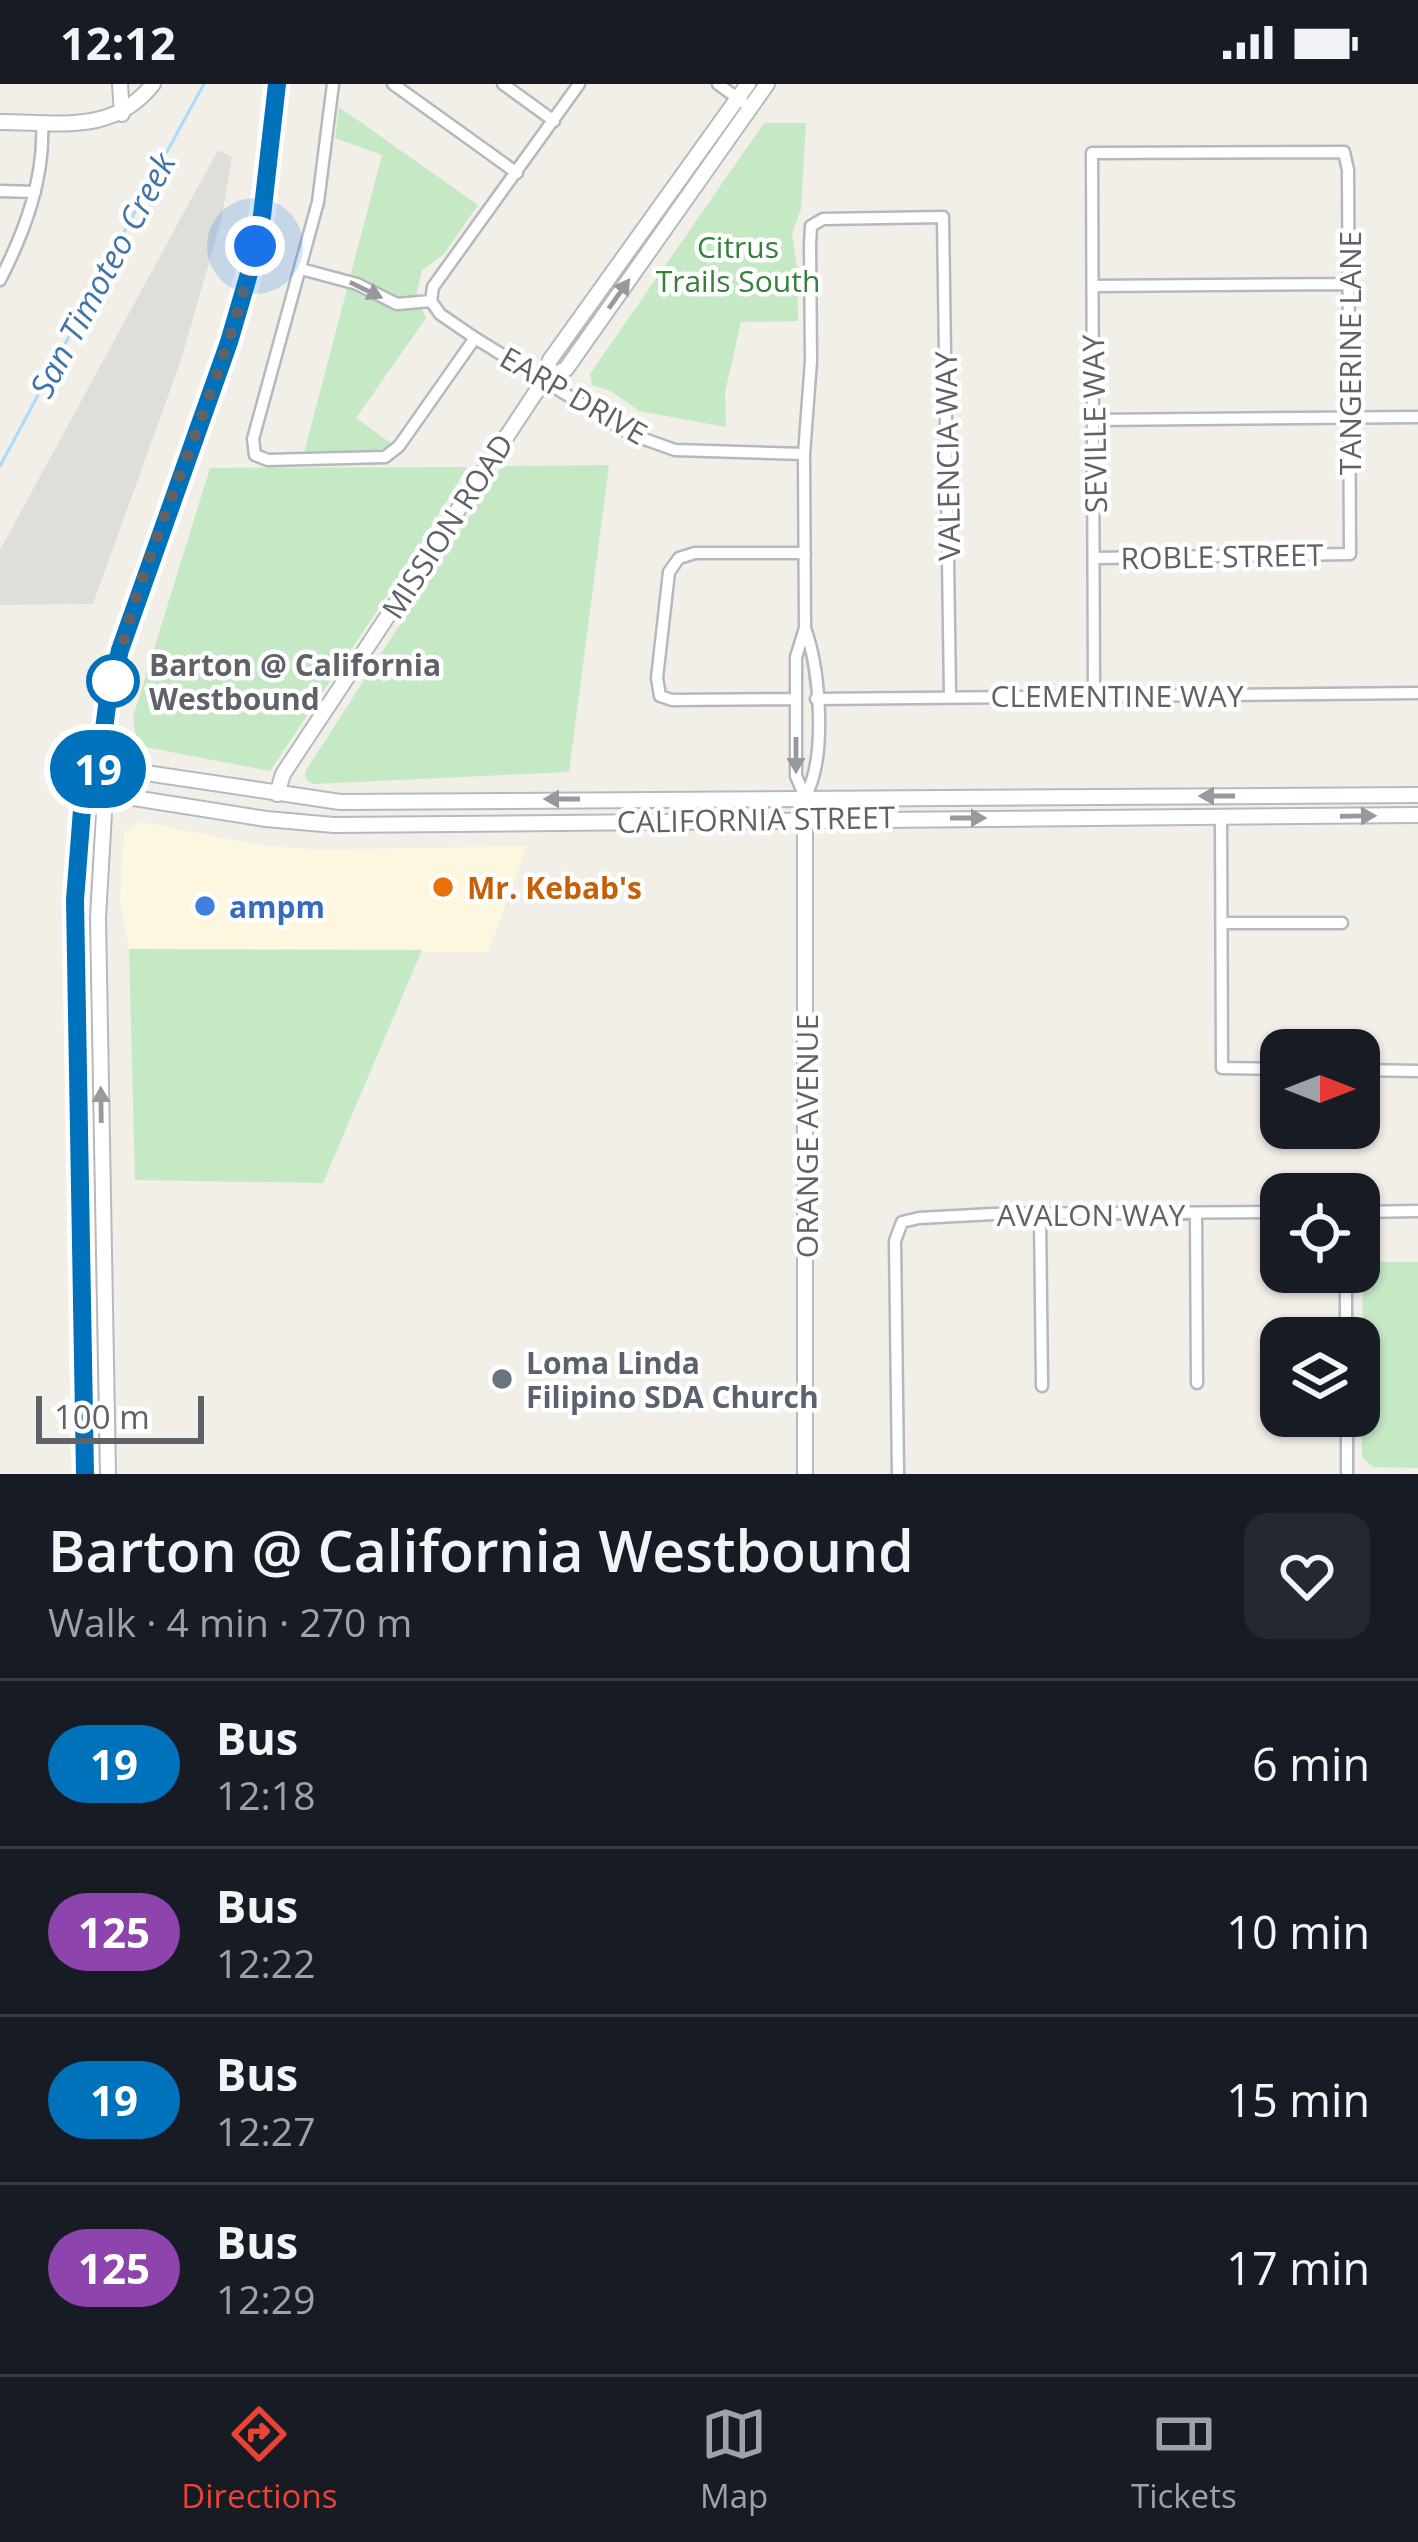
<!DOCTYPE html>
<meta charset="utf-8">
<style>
:root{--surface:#171b24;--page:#242831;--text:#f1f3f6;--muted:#9ea1a6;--line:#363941;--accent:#ea4335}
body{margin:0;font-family:"Open Sans",sans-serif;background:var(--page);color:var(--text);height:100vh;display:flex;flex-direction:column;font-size:45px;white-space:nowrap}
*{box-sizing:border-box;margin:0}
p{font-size:39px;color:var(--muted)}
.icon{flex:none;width:66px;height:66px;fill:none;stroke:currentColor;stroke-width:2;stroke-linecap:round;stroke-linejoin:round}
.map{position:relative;height:1390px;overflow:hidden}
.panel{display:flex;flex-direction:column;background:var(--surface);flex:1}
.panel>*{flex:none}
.badge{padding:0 24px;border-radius:39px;font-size:42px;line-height:78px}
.needle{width:78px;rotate:90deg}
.controls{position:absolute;left:1260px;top:945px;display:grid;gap:24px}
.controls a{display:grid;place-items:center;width:120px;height:120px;border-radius:24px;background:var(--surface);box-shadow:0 3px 9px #0004;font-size:60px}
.scale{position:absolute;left:36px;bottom:30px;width:168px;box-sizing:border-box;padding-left:12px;border:6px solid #5f6368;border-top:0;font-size:33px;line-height:42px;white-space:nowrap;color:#5f6368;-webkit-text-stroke:9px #fff;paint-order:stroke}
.you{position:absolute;width:60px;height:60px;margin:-30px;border:9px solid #fff;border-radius:50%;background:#1a73e8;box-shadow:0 0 0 18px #1a73e833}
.map>.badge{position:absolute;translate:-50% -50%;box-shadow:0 0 0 6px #fff}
.round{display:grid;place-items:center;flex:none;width:126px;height:126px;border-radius:24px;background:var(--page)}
.summary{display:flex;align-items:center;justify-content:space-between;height:204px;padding:0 48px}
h1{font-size:57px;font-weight:600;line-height:90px}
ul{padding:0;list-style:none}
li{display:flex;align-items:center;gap:36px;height:168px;padding:0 48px;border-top:3px solid var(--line)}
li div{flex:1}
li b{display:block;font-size:45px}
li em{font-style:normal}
li .badge{min-width:132px;font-weight:700;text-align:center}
.status{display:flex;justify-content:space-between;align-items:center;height:84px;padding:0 60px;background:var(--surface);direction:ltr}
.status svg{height:33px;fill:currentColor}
.tabs{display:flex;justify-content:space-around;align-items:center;height:168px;border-top:3px solid var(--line);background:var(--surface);font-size:33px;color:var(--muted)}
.tabs a{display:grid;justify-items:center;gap:6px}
.tabs .active{color:var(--accent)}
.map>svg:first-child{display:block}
</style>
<div class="status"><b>12:12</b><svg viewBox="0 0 49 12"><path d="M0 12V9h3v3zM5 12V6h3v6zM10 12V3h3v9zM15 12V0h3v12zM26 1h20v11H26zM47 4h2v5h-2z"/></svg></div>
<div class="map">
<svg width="1418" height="1390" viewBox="0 0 1418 1390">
<rect width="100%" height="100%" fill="#f1efe8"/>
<!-- commercial -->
<path fill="#fef7e0" d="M 141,738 L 259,761 L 318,766 L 527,762 L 488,868 L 129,865 L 120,816 L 124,748 Z"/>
<!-- industrial -->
<path fill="#e0deda" d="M 218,66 L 232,73 L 221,137 L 181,276 L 93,520 L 0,521 L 0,466 Z"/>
<!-- green -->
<path fill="#c5e8c5" d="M 339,23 L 478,121 L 443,171 L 422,186 L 416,214 L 426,234 L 356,334 L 392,360 L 375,369 L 304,369 L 382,71 L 335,54 Z
M 764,39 L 806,39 L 801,125 L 792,149 L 797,183 L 798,237 L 741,238 L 725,308 L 726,343 L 639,327 L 611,307 L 592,301 L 590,290 Z
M 609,381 L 569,688 L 313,700 L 306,695 L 305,688 L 502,382 Z
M 467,383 L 415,470 L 270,687 L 145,663 L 136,656 L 133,633 L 210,384 Z
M 129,865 L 422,866 L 323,1099 L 135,1096 Z
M 1363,1178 L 1418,1178 L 1418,1384 L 1373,1383 L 1362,1373 Z"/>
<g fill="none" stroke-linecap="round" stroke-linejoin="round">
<!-- stream -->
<path stroke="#aadaff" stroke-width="3" d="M 0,382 C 69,255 134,126 204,0"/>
<!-- street casing -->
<g stroke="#b5b8bc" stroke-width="15">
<path id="street" d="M 333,0 L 318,118 L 253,355 L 255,371 L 268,376 L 385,373 L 399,362 L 475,254
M 393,0 L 517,89
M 503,0 L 554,37
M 718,0 L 744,19
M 0,107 L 35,108
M 301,185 L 357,200 L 397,220 L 431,217
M 0,196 C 25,147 45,94 42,38
M 1093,202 L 1347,200
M 431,217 L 440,230 L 475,254 L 630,350 L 675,366 L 804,370
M 431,217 L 433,203 L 579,0
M 1095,336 L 1418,333
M 1094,611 L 1092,69 L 1344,68 L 1348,86 L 1350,470 L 1095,474
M 796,615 L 672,616 L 660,612 L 657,594 L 669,488 L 679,474 L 695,469 L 805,469
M 816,615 L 1418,609
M 805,713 L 796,692 L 796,573 L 805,544 L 804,370 L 811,277 L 810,161 L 811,142 L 823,135 L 943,133 L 950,611
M 805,713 C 827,675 820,588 806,547
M 1221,734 L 1222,984 L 1281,985
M 1222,839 L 1342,839
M 1359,986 L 1418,987
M 1359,1128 L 1418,1127
M 1196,1129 L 1197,1299
M 1040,1131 L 1042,1302
M 1346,1188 L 1346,1254
M 1347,1332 L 1347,1390
M 898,1390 L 895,1157 L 902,1138 L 919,1134 L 993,1130 L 1281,1128"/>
</g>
<!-- secondary casing -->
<g stroke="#b6babf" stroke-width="18">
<path id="secondary" d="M 120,0 L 122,30
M 0,38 C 59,38 113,51 153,0
M 544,296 L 566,285 L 767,0
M 99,682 L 340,718 L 1418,711
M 96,708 L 266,735 L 334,741 L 1418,731
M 277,710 L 283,690 L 544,296 L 550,276 L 748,0
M 85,1390 L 75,816 L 82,726 L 96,708
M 108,1390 L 98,834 L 104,729 L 96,708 L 99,682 L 120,566 L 229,258 L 248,193 L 262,132 L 278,0
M 805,1390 L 805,730"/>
</g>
<!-- street -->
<use href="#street" stroke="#fff" stroke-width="10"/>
<!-- secondary -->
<use href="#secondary" stroke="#fff" stroke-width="14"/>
</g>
<!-- one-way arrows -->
<defs><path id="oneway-solid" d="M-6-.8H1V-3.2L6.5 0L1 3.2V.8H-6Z" transform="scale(3)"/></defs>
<g fill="#979a9d">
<use href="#oneway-solid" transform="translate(366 206) rotate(26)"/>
<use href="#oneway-solid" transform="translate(619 210) rotate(-55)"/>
<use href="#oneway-solid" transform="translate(796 671) rotate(90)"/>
<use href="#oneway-solid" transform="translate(1217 712) rotate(180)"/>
<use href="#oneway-solid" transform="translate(562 715) rotate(180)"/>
<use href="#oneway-solid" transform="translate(1358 732) rotate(-1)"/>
<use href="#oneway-solid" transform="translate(968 734)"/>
<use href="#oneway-solid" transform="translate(101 1021) rotate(-91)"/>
</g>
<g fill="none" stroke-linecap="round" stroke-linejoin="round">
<!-- line casing -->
<g stroke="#fff" stroke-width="27">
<path id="line" d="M 85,1390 L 75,816 L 82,726 L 96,708 L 107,622 L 120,566 L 229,258 L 248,193 L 262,132 L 277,0"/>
</g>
<!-- line -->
<use href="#line" stroke="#0072bc" stroke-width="18"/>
<!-- walk -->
<path stroke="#5f6368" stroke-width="12" stroke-dasharray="0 21.6" d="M 113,597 C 148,448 221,311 255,162"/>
</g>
<!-- markers -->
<circle fill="#fff" stroke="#0072bc" stroke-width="6" cx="113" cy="597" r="24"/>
<circle fill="#e8710a" stroke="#fff" stroke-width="4.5" cx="443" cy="803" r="12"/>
<circle fill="#3f7fe0" stroke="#fff" stroke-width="4.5" cx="205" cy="822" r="12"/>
<circle fill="#6b7280" stroke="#fff" stroke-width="4.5" cx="502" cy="1295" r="12"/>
<g text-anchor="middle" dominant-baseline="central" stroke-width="9" stroke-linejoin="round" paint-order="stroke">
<!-- park labels -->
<g font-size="30" fill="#348238" stroke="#fff">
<text x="738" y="162">Citrus<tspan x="738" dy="34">Trails South</tspan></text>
</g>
<!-- street labels -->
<g font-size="30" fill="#5f6368" stroke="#fff">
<text transform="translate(1349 269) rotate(-90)">TANGERINE LANE</text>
<text transform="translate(574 311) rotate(30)">EARP DRIVE</text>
<text transform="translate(1094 340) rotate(-91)">SEVILLE WAY</text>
<text transform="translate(947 372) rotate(-91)">VALENCIA WAY</text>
<text transform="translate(447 442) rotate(-57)">MISSION ROAD</text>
<text transform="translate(1222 472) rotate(-1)">ROBLE STREET</text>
<text x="1117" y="611">CLEMENTINE WAY</text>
<text transform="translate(756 735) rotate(-1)">CALIFORNIA STREET</text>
<text transform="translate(806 1052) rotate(-90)">ORANGE AVENUE</text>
<text x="1091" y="1130">AVALON WAY</text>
</g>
<!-- stop labels -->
<g font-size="30" font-weight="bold" fill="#5f6368" stroke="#fff" text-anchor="start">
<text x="149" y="580">Barton @ California<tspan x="149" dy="34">Westbound</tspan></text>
</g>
<!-- food labels -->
<g font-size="30" font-weight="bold" fill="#c56008" stroke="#fff" text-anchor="start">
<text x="467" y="803">Mr. Kebab's</text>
</g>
<!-- shop labels -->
<g font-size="30" font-weight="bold" fill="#366cbe" stroke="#fff" text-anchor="start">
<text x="229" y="822">ampm</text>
</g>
<!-- worship labels -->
<g font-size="30" font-weight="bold" fill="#5b616d" stroke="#fff" text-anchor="start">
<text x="526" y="1278">Loma Linda<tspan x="526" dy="34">Filipino SDA Church</tspan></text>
</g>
<!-- water labels -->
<g font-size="33" font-style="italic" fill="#4174aa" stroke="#fff">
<text transform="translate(102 191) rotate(-62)">San Timoteo Creek</text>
</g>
</g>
</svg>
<div class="controls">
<a><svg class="needle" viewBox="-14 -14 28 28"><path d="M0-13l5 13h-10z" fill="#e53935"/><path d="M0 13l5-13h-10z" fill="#9ea1a6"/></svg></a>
<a><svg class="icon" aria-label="locate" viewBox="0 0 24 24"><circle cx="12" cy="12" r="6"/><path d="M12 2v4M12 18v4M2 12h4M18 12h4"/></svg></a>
<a><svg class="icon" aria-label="layers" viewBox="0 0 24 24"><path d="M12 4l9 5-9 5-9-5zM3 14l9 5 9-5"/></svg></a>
</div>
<div class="scale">100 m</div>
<div class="you" style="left:255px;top:162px"></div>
<b class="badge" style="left:98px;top:685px;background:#0072bc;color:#fff">19</b>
</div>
<section class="panel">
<div class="summary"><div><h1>Barton @ California Westbound</h1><p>Walk · 4 min · 270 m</p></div><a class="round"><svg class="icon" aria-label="heart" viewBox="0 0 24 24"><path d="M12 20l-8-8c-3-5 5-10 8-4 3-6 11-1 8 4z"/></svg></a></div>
<ul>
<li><span class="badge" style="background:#0072bc;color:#fff">19</span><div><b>Bus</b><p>12:18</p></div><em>6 min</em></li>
<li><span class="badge" style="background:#8e44ad;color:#fff">125</span><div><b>Bus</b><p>12:22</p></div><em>10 min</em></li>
<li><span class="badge" style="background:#0072bc;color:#fff">19</span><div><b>Bus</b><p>12:27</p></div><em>15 min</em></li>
<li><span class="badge" style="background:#8e44ad;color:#fff">125</span><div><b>Bus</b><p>12:29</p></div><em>17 min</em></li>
</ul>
</section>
<nav class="tabs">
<a class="active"><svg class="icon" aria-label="directions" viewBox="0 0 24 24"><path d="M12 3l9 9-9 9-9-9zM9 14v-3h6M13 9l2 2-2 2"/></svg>Directions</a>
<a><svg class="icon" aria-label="map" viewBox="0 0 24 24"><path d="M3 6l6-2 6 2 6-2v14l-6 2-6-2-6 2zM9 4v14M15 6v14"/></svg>Map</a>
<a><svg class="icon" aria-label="tickets" viewBox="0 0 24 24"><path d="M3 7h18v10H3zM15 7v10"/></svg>Tickets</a>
</nav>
